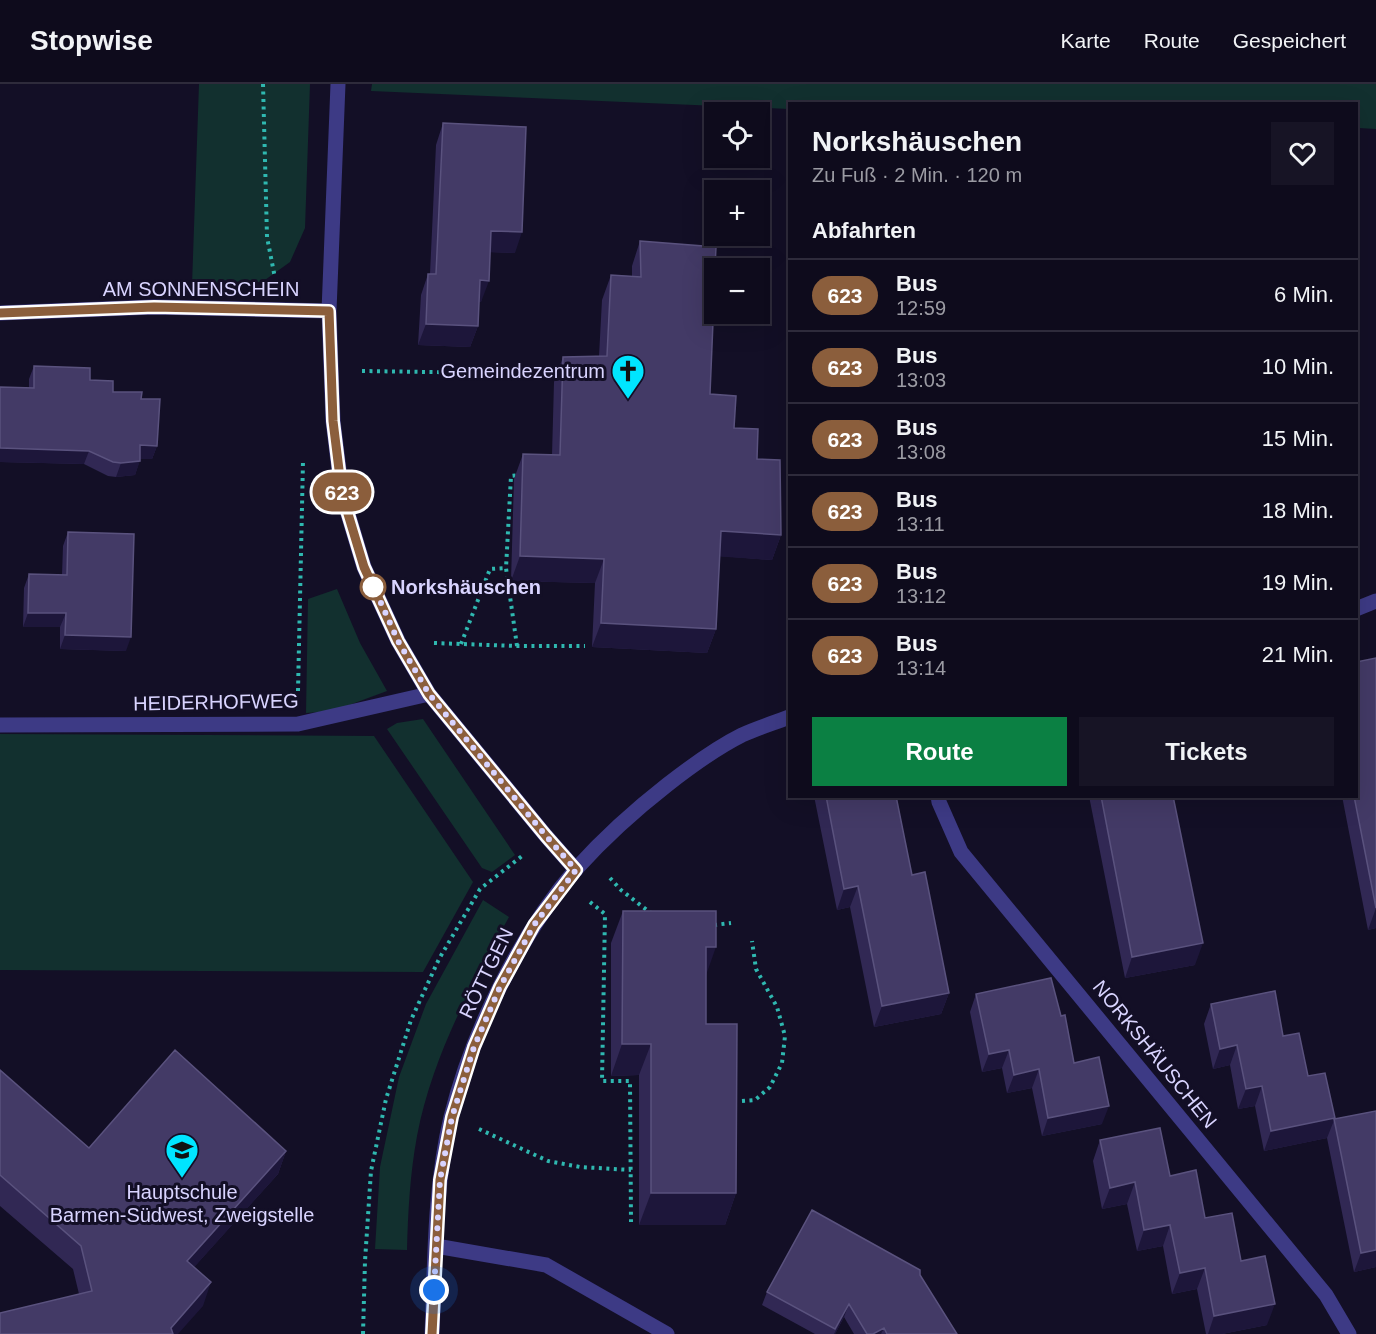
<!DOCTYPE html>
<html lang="de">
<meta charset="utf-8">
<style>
:root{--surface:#0e0b1c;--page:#171425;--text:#f1f3f6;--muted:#9b9ba3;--line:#2e2b3b;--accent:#0b8043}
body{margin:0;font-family:Helvetica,sans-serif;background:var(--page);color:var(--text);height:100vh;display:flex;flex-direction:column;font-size:22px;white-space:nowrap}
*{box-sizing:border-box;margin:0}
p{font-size:20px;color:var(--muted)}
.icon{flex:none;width:33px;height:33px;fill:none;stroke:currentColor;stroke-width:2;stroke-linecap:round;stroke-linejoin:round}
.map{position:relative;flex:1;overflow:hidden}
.panel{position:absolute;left:788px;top:18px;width:570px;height:696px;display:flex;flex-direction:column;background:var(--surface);border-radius:0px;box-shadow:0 6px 24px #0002,0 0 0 2px var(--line)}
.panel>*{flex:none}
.badge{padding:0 12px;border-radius:20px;font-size:21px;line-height:39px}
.controls{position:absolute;left:704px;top:18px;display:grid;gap:12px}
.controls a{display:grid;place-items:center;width:66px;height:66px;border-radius:0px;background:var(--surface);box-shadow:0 6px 24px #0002,0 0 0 2px var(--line);font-size:30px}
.you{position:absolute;width:30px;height:30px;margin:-15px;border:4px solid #fff;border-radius:50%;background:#1a73e8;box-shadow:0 0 0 9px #1a73e833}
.map>.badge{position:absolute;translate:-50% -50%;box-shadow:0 0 0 3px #fff}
h2{padding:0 24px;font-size:22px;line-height:54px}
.round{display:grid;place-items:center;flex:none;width:63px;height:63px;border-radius:0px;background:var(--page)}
.head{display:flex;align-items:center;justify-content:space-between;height:102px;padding:0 24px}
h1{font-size:28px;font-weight:800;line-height:45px}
.action{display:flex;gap:12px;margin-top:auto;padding:12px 24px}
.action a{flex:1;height:69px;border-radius:0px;background:var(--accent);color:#fff;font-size:24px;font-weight:800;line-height:69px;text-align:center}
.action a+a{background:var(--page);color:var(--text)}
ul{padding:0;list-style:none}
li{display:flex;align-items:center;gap:18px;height:72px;padding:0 24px;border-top:2px solid var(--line)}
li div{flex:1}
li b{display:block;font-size:22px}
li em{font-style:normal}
li .badge{min-width:66px;font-weight:700;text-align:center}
header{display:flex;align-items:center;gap:36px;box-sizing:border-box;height:84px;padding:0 30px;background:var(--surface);border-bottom:2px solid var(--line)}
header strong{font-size:28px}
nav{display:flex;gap:33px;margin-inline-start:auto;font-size:21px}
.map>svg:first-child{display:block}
</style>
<header>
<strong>Stopwise</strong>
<nav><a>Karte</a><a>Route</a><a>Gespeichert</a></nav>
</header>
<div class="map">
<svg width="1376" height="1250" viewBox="0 0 1376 1250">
<rect width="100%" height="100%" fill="#130f26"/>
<!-- green -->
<path fill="#12302f" d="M 199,0 L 310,0 L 305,144 L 290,178 L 265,196 L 246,202 L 192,201 Z
M 372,0 L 1376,0 L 1376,45 L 1359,44 L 1356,258 L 1356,20 L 789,20 L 789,25 L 371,7 Z
M 337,505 L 360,559 L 387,607 L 333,627 L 306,629 L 308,515 Z
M 423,635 L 515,771 L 492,788 L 482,784 L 387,645 L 397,639 Z
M 0,650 L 374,652 L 473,798 L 423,888 L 0,886 Z
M 483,816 L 509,833 C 471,902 432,973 417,1052 C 410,1090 408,1128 407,1166 L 375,1165 L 380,1083 L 399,993 L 426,920 Z"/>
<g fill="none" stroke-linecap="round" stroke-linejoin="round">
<!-- path -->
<path stroke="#2fb8b0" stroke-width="4" stroke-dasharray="3 4.5" stroke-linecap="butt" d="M 263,0 L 267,153 L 275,194
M 362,287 L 562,290
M 434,559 L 517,562 L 585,562
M 461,560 L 490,485 L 506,484
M 517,562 L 506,484 L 511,392 L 519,391
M 298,607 L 303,377
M 610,794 L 621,806 L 652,830
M 590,818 L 605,830 L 602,997 L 630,997 L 631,1138
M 714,841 L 731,839
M 742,1017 L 755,1016 L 770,1003 L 782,979 L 785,952 L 777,923 L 756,885 L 752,857
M 479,1045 L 548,1077 L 580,1083 L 631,1086
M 363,1250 L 365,1177 L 371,1087 L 386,1015 L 411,936 L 439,875 L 480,805 L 522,772"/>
<!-- minor -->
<path stroke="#3d3a85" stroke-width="15" d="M 338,0 L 329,227 L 333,337 L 342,410 L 364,483 L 398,557 L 429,610 L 546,752 L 576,786
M 0,229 L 154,223 L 329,227
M 1356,525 L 1376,517
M 0,641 L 298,640 L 429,610
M 938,712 L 939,718 L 961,768 L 1326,1211 L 1349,1250
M 436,1162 L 546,1181 L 667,1250
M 432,1250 C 435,1178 434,1104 451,1033 C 472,948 520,850 577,784 C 604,754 635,726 667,701 C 690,683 716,664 742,651 C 757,644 774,639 789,633"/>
</g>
<!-- wall -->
<path fill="#312854" d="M 443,39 L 515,169 L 490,168 L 481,218 L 479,218 L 478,242 L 470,263 L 418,261 L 421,211 L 428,190 L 430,190 L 436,61 Z
M 640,157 L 710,310 L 757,375 L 781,451 L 772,476 L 720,472 L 716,545 L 707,569 L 592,563 L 595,499 L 511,497 L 514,395 L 523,370 L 552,371 L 554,298 L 563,273 L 599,272 L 602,216 L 611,191 L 632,192 L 632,182 Z
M 34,282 L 90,296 L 113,308 L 141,315 L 157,362 L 152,375 L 140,375 L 135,391 L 116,393 L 108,392 L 84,380 L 0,378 L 0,303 L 29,304 L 29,295 Z
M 68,448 L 126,567 L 60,565 L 60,543 L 23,543 L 24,504 L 29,490 L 62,491 L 63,462 Z
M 1376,574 L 1376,844 L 1368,846 L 1342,712 L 1356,712 Z
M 814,712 L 896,712 L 912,791 L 949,909 L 941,930 L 874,943 L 850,823 L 837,826 Z
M 1089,712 L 1173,712 L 1195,881 L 1125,894 Z
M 623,827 L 706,892 L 706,940 L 736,1109 L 725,1141 L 639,1141 L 639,991 L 611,992 L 611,859 Z
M 976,910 L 1061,932 L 1074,979 L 1102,1040 L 1042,1052 L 1032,1004 L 1007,1009 L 1002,984 L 982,988 L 970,928 Z
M 1211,920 L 1283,952 L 1334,1035 L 1376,1027 L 1376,1183 L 1354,1188 L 1327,1054 L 1264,1067 L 1255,1022 L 1238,1025 L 1230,981 L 1213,985 L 1204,940 Z
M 0,986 L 89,1064 L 286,1067 L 278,1090 L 194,1183 L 203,1222 L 79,1210 L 73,1185 L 0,1122 Z
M 1100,1056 L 1170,1092 L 1241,1177 L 1267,1241 L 1222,1250 L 1206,1250 L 1197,1205 L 1172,1210 L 1163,1162 L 1137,1167 L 1127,1120 L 1102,1125 L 1093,1077 Z
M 920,1191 L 957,1250 L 854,1250 L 844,1233 L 835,1250 L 815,1250 L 762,1221 L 767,1208 Z"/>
<!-- shaded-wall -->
<path fill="#1d163a" d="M 491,147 L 522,148 L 515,169 L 483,168 Z
M 480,196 L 489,197 L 481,218 L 472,217 Z
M 426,240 L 478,242 L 470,263 L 418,261 Z
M 140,361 L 157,362 L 152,375 L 135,375 Z
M 0,364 L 89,367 L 84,380 L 0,378 Z
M 140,377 L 135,391 L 116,393 L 121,379 Z
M 721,447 L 781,451 L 772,476 L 712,472 Z
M 520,472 L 604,475 L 595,499 L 511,497 Z
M 28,529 L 66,529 L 60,543 L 23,543 Z
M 601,539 L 716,545 L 707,569 L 592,563 Z
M 65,551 L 131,553 L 126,567 L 60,565 Z
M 858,802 L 850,823 L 837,826 L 844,805 Z
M 1376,824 L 1376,844 L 1368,846 Z
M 1203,859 L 1195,881 L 1125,894 L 1132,873 Z
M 706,863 L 716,863 L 705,894 Z
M 949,909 L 941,930 L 874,943 L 882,922 Z
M 622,960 L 651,960 L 639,991 L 611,992 Z
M 1237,961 L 1230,981 L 1213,985 L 1220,965 Z
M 1009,966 L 1002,984 L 982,988 L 989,970 Z
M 1039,985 L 1032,1004 L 1007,1009 L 1014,991 Z
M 1262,1002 L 1255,1022 L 1238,1025 L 1246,1005 Z
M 1109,1022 L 1102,1040 L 1042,1052 L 1048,1034 Z
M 1335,1034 L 1327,1054 L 1264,1067 L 1271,1047 Z
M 286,1067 L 278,1090 L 179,1200 L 187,1177 Z
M 1135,1098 L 1127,1120 L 1102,1125 L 1110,1104 Z
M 651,1109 L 736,1109 L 725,1141 L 639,1141 Z
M 1170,1141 L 1163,1162 L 1137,1167 L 1144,1146 Z
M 1376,1166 L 1376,1183 L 1354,1188 L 1361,1169 Z
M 1205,1184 L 1197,1205 L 1172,1210 L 1180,1189 Z
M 211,1198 L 203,1222 L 178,1250 L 169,1250 L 171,1244 Z
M 849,1220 L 844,1233 L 835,1250 L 834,1250 Z
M 1275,1220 L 1267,1241 L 1222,1250 L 1208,1250 L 1214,1232 Z
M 884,1244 L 881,1250 L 873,1250 Z"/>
<!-- building -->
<path fill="#433a66" stroke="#5a527e" stroke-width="1.5" d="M 443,39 L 526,43 L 522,148 L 491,147 L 489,197 L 480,196 L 478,242 L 426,240 L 428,190 L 436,190 Z
M 640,157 L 716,163 L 715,184 L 714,184 L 714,214 L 710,310 L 736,312 L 734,344 L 758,345 L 757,375 L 780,376 L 781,451 L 721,447 L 716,545 L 601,539 L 604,475 L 520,472 L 523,370 L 560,371 L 563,273 L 607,272 L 611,191 L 641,193 Z
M 34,282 L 90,284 L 90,296 L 113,297 L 113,308 L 142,308 L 141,315 L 160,315 L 157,362 L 140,361 L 140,377 L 121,379 L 113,378 L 89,367 L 0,364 L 0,303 L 34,304 Z
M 68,448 L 134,450 L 131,553 L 65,551 L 66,529 L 28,529 L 29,490 L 67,491 Z
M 1376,574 L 1376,824 L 1354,712 L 1356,712 L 1356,578 Z
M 826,712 L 896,712 L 912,791 L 925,788 L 949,909 L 882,922 L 858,802 L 844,805 Z
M 1101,712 L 1173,712 L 1203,859 L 1132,873 Z
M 623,827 L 716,827 L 716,863 L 706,863 L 706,940 L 737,940 L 736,1109 L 651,1109 L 651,960 L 622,960 Z
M 1051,894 L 1061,932 L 1065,931 L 1074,979 L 1099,973 L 1109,1022 L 1048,1034 L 1039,985 L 1014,991 L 1009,966 L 989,970 L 976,910 Z
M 1275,907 L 1283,952 L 1299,949 L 1308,992 L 1325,989 L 1335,1034 L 1271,1047 L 1262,1002 L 1246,1005 L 1237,961 L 1220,965 L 1211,920 Z
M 175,966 L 286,1067 L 187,1177 L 211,1198 L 171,1244 L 173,1250 L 0,1250 L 0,1229 L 92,1207 L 81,1162 L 0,1091 L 0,986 L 89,1064 Z
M 1376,1027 L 1376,1166 L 1361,1169 L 1334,1035 Z
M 1160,1044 L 1170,1092 L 1196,1086 L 1205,1134 L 1232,1129 L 1241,1177 L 1265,1172 L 1275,1220 L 1214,1232 L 1205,1184 L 1180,1189 L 1170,1141 L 1144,1146 L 1135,1098 L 1110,1104 L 1100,1056 Z
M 812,1126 L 920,1186 L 920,1191 L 957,1250 L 887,1250 L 884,1244 L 873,1250 L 867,1250 L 849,1220 L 835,1245 L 767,1208 Z"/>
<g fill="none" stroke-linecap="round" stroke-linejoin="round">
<!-- line casing -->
<g stroke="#fff" stroke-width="14">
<path id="line" d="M 0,229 L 154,223 L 329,227 L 333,337 L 342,410 L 364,483 L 398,557 L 429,610 L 546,752 L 576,786 L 534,841 L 500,903 L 474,963 L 452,1033 L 440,1096 L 432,1250"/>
</g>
<!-- line -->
<use href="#line" stroke="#8b5e3c" stroke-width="9"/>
<!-- walk -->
<path stroke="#d9d4ff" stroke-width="6" stroke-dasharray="0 10.8" d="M 373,503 L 373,501 L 398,557 L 429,610 L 546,752 L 576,786 L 534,841 L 500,903 L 474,963 L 452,1033 L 440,1096 L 434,1206"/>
</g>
<!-- icons -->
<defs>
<g id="church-pin" transform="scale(1.725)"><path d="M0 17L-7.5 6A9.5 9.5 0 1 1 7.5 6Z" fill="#00e5ff" stroke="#130f26"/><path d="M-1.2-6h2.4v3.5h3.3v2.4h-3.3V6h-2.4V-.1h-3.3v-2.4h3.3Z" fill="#111"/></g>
<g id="school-pin" transform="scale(1.725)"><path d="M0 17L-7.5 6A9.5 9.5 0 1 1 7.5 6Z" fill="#00e5ff" stroke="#130f26"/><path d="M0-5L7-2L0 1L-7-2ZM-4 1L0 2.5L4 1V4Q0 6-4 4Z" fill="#111"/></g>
</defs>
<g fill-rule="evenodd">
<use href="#church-pin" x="628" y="287"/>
<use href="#school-pin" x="182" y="1066"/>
</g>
<!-- markers -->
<circle fill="#fff" stroke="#8b5e3c" stroke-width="3" cx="373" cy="503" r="12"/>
<g text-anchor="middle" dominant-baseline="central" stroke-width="6" stroke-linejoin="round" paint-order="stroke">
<!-- street labels -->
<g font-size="20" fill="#d9d4ff" stroke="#130f26">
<text x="201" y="205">AM SONNENSCHEIN</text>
<text transform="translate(216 618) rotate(-1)">HEIDERHOFWEG</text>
<text transform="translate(486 889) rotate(-64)">RÖTTGEN</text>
<text transform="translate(1155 970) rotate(51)">NORKSHÄUSCHEN</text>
</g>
<!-- poi labels -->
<g font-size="20" fill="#d9d4ff" stroke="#130f26" text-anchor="end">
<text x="605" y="287">Gemeindezentrum</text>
<text x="182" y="1108" text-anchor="middle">Hauptschule<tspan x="182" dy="23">Barmen-Südwest, Zweigstelle</tspan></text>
</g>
<!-- stop labels -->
<g font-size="20" font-weight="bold" fill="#d9d4ff" stroke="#130f26" text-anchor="start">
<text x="391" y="503">Norkshäuschen</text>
</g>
</g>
</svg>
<div class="controls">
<a><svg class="icon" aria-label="locate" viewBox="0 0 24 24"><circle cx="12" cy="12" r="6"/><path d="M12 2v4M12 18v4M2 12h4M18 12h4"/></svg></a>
<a>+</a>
<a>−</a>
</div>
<div class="you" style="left:434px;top:1206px"></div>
<b class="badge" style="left:342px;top:408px;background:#8b5e3c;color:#fff">623</b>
<section class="panel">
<div class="head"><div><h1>Norkshäuschen</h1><p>Zu Fuß · 2 Min. · 120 m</p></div><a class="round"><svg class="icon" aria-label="heart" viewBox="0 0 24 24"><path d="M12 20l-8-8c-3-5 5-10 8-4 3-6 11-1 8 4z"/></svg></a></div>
<h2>Abfahrten</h2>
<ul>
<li><span class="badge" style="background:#8b5e3c;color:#fff">623</span><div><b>Bus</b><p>12:59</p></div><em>6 Min.</em></li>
<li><span class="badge" style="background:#8b5e3c;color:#fff">623</span><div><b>Bus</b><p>13:03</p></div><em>10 Min.</em></li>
<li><span class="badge" style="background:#8b5e3c;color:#fff">623</span><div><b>Bus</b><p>13:08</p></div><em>15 Min.</em></li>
<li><span class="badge" style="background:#8b5e3c;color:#fff">623</span><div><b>Bus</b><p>13:11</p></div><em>18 Min.</em></li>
<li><span class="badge" style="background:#8b5e3c;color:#fff">623</span><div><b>Bus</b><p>13:12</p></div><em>19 Min.</em></li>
<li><span class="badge" style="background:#8b5e3c;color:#fff">623</span><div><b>Bus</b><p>13:14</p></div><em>21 Min.</em></li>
</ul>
<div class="action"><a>Route</a><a>Tickets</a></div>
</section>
</div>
